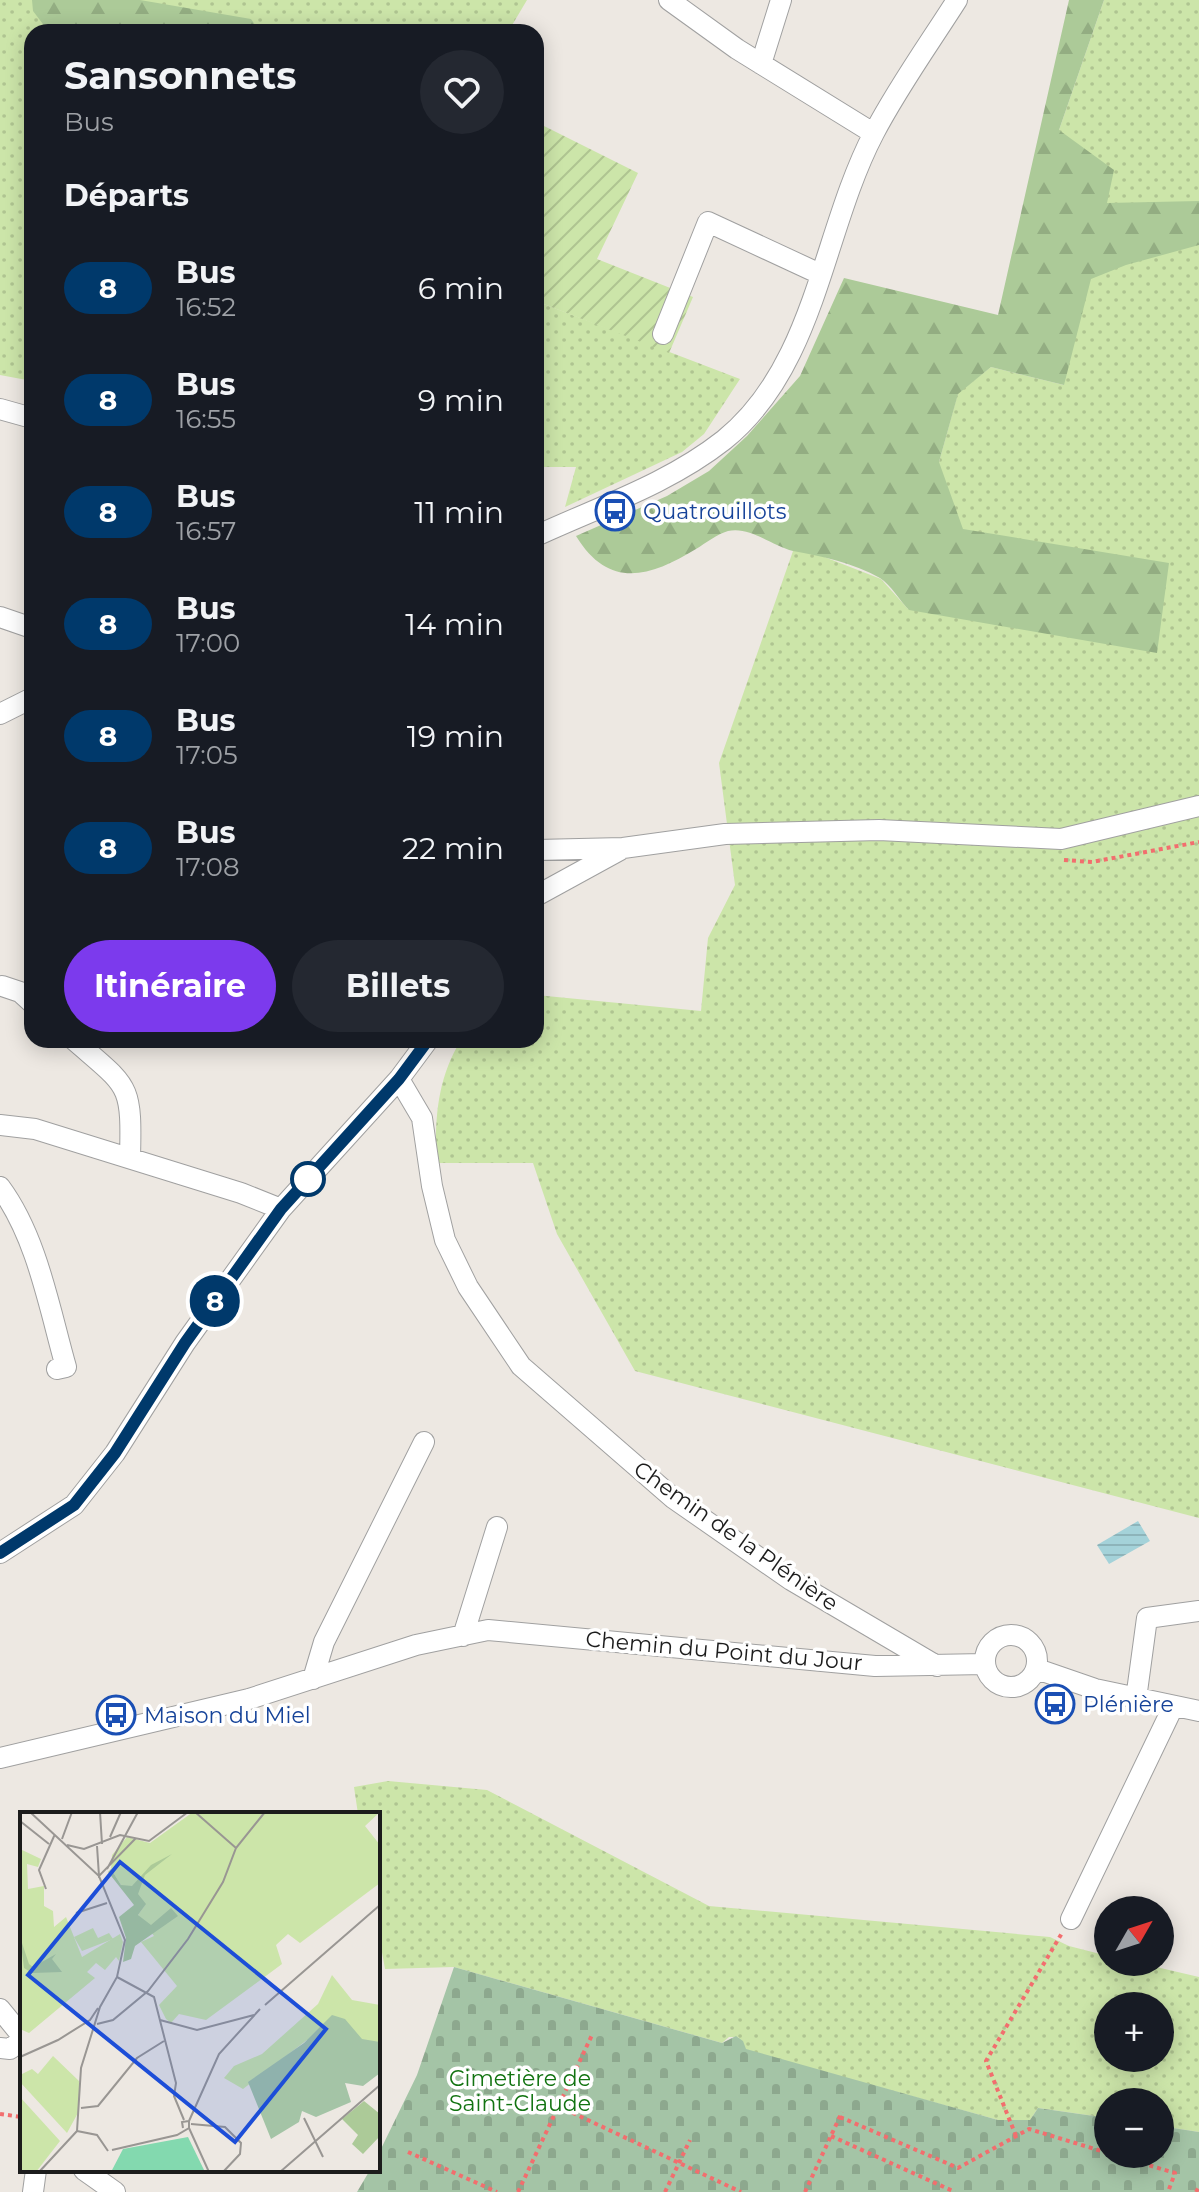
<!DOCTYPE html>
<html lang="fr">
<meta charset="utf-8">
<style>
:root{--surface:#171b24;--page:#242831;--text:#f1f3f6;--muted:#9ea1a6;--accent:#7c3aed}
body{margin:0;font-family:Montserrat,sans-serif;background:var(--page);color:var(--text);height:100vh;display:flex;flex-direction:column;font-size:30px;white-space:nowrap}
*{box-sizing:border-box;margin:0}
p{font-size:26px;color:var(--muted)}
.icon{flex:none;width:44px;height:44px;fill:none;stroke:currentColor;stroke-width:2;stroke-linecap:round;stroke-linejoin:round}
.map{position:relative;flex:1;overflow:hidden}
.details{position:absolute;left:24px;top:24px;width:520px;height:1024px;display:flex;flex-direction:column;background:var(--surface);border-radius:24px;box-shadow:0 4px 20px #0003}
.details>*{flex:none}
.badge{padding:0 16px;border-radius:26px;font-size:28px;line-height:52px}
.needle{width:52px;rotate:51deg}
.buttons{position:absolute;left:1094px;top:1896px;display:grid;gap:16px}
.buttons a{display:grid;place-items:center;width:80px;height:80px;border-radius:50%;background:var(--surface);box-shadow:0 4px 20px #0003;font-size:40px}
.map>.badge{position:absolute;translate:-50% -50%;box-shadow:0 0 0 4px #fff}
h2{padding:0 40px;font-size:30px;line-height:72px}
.round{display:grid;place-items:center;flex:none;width:84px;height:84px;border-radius:42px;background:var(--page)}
.summary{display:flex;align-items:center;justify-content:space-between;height:136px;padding:0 40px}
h1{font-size:38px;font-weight:700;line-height:60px}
.button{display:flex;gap:16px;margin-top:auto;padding:16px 40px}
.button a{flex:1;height:92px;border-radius:48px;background:var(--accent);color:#fff;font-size:32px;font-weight:700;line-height:92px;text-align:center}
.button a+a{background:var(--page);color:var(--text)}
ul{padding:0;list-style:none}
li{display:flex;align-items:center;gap:24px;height:112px;padding:0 40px}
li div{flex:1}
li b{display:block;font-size:30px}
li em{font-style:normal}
li .badge{min-width:88px;font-weight:700;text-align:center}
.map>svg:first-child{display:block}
</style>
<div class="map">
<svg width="1199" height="2192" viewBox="0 0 1199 2192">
<defs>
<pattern id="grass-dots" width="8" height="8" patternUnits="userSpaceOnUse" patternTransform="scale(2)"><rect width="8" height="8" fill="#cce5a9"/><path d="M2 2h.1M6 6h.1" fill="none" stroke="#afc491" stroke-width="1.8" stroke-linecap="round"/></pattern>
<pattern id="forest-firs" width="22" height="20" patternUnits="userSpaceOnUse" patternTransform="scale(2)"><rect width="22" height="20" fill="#acca98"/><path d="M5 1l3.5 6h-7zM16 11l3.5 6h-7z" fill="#93ad82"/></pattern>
<pattern id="cemetery-stones" width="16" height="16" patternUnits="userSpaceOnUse" patternTransform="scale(2)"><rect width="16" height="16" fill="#a4c4a6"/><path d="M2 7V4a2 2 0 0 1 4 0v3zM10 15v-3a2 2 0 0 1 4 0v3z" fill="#8da88e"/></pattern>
<pattern id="garden-furrows" width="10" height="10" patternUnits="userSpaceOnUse" patternTransform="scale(2)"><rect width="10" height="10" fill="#cce5a9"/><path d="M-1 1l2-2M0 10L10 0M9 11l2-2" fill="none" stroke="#afc491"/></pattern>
<pattern id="water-rules" width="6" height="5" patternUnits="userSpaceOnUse" patternTransform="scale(2)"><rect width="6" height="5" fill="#a4d2d9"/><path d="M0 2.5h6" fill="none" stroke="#8db4ba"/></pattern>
</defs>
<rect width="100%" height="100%" fill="#ede8e2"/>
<!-- grass -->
<path fill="url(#grass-dots)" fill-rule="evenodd" d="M 0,0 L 527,0 L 508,32 L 32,32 L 32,381 L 0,375 Z
M 1104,0 L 1199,0 L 1199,1518 L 635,1371 L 557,1234 L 533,1163 L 436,1163 C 435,1118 437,1079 461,1040 L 536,1040 L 536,995 L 701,1011 L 708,938 L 735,885 L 719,763 L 793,551 L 809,551 L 881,579 L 908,609 L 939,462 L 958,393 L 991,367 L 1064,385 L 1059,130 Z
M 536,301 L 740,379 L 704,434 L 682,452 L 565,507 L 576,467 L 536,467 Z
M 388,1781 L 487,1790 L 709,1906 L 1050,1937 L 1069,1946 L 1108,1956 L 1108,1962 L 1135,1962 L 1199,1977 L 1199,2132 L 1160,2126 L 1160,2102 L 1108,2102 L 1108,2118 L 1038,2108 L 1030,2120 L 998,2120 L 745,2050 L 738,2037 L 729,2037 L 722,2043 L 454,1967 L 385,1969 L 378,1930 L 378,1814 L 358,1814 L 354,1787 ZM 1108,2006 L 1160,2006 L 1160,2058 L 1108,2058 Z"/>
<!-- forest -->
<path fill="url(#forest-firs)" d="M 32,0 L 140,0 L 251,19 L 260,32 L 49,32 L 33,11 Z
M 1069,0 L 1104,0 L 1059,130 L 1114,170 L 1107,203 L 1199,201 L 1199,245 L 1126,265 L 1091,279 L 1064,385 L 991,367 L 958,394 L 939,462 L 963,529 L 1169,563 L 1157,653 L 909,610 C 900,601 891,585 880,578 C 854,563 821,556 793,551 C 772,546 750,526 728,531 C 717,534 706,543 696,549 C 650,577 609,590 576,536 L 667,496 L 709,471 L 747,436 L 800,376 L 844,278 L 998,315 Z"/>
<!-- cemetery -->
<path fill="url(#cemetery-stones)" d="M 454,1967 L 722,2043 L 736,2036 L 743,2041 L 746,2049 L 998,2120 L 1030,2120 L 1038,2108 L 1108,2118 L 1108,2154 L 1160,2154 L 1160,2126 L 1199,2132 L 1199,2192 L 357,2192 L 370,2170 L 378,2170 L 378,2155 L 417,2075 Z"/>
<!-- garden -->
<path fill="url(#garden-furrows)" d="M 536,122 L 638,173 L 597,259 L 693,297 L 669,353 L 536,301 Z"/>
<!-- water -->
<path fill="url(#water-rules)" d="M 1138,1521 L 1150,1541 L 1109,1564 L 1097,1545 Z"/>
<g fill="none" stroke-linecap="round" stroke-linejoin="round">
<!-- minor casing -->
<g stroke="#a0a0a0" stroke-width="22">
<path id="minor" d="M 669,0 L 737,49 L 873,133
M 761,64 L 781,0
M 663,334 L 708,222 L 820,274
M 0,409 L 32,418
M 536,536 C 601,506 668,484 724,440 C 816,366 822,232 874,133 C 898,87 929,44 957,0
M 0,617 L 32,628
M 0,714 L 32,698
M 536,850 L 623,848 L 725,834 L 879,830 L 1061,839 L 1199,806
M 536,896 L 620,850
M 2,986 L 20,992 L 32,1003
M 74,1040 C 129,1088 132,1082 130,1158
M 399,1079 L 422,1118 L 432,1186 L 445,1240 L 468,1287 L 521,1366 L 673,1498 L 791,1580 L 937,1666
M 0,1125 L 35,1129 L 241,1193 L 281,1209
M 0,1187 C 37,1237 49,1307 66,1367 L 57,1369
M 0,1553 L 74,1505 L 115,1453 L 185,1343 L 281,1209 L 399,1079 L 428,1040
M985 1661a26 26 0 1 1 52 0a26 26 0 1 1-52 0Z
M 463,1636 L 497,1527
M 1037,1669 L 1095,1689 L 1199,1711
M 313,1679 L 324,1642 L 424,1442
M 1136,1699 L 1147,1618 L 1199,1611
M 0,1758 L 249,1699 L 416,1645 L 488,1630 L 875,1666 L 985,1664
M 1071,1919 L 1173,1707
M 0,2009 L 22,2036
M 0,2048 L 10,2049 L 22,2040
M 84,2170 L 115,2192
M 33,2192 L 36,2170"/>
</g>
<!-- path -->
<path stroke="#f26e6e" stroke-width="4" stroke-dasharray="4 4" stroke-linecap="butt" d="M 1064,860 L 1092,862 L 1199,842
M 558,2106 L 741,2192
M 0,2114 L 22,2117
M 840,2117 L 958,2168 L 1029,2129 L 1108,2153
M 831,2136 L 955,2192
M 1016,2136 L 986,2061 L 1062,1933
M 408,2152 L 497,2192
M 1111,2154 L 1175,2173 L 1168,2192
M 518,2192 L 592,2035
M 665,2192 L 690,2140
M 805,2192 L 842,2112
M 1196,2192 L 1199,2187"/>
<!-- minor -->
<use href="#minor" stroke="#fff" stroke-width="20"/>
</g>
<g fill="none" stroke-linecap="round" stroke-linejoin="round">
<!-- line casing -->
<g stroke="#fff" stroke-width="18">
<path id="line" d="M 0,1553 L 74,1505 L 115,1453 L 185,1343 L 281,1209 L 399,1079 L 428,1040"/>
</g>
<!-- line -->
<use href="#line" stroke="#00396b" stroke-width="12"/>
</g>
<!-- icons -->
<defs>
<g id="bus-ring" transform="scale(2)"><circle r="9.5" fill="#fff" stroke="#1a4fb4" stroke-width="1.5"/><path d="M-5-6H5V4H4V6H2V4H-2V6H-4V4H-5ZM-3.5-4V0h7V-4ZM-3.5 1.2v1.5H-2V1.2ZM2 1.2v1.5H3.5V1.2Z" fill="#1a4fb4"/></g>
</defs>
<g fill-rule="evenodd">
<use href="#bus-ring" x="615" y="511"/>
<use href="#bus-ring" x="1055" y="1704"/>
<use href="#bus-ring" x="116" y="1715"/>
</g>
<!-- markers -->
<circle fill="#fff" stroke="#00396b" stroke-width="4" cx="308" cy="1179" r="16"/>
<g text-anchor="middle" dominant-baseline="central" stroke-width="7" stroke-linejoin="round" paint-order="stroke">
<!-- transit labels -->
<g font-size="22" fill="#164399" stroke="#fff" text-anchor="start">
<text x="643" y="511">Quatrouillots</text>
<text x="1083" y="1704">Plénière</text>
<text x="144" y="1715">Maison du Miel</text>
</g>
<!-- street labels -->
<g font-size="22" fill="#1c1c1c" stroke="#fff">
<text transform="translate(736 1536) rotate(35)">Chemin de la Plénière</text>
<text transform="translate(724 1651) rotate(5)">Chemin du Point du Jour</text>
</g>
<!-- park labels -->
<g font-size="22" fill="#127311" stroke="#fff">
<text x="520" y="2078">Cimetière de<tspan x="520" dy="25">Saint-Claude</tspan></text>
</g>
</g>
<!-- overview -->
<g transform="translate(20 1812)">
<rect width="360" height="360" fill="#ede8e2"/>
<path d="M 360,0 L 345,14 L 360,33 L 360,71 L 280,131 L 268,122 L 256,133 L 262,152 L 186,208 L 159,202 L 151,211 L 146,207 L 139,193 L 157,174 L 121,130 L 134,124 L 118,103 L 125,93 L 101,73 L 91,57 L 92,43 L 107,25 L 130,31 L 173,0 ZM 0,37 L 21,47 L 18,55 L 7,52 L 8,77 L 24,74 L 24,94 L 33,99 L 34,115 L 46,105 L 62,145 L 100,122 L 103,130 L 99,149 L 96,145 L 85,158 L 76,151 L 67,160 L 75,166 L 9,221 L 0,217 ZM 312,163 L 332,188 L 360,193 L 360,230 L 287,228 L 223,277 L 204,266 L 214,254 L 242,242 L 298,192 ZM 33,244 L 59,269 L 59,299 L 47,321 L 0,270 L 0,263 L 12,257 L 18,262 ZM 0,285 L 40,329 L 16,360 L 0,359 Z" fill="#cce5a9"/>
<path d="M 152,42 L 125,63 L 118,82 L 126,92 L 118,103 L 131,113 L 151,96 L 158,104 L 115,134 L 111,147 L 103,150 L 106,126 L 99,105 L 114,93 L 88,60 L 91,57 L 101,73 L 112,74 L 131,53 ZM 0,125 L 9,152 L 13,155 L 36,142 L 32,147 L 42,160 L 12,161 L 4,156 ZM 344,289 L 360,302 L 360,324 L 343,342 L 332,332 L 338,323 L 322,307 Z" fill="#acca98"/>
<path d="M 312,203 L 325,207 L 342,227 L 360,230 L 360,261 L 343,274 L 325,271 L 331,290 L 296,305 L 282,299 L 279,310 L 251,327 L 228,270 L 284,231 Z" fill="#a4c4a6"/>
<path d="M 73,116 L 78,126 L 89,121 L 93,127 L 62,139 L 54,125 Z" fill="#cce5a9"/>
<path d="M 168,325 L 185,360 L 91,360 L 103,337 Z" fill="#83d9af"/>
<path fill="none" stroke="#999693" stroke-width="2" d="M 10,0 L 79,64 L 105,128 L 97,165 L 80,195 L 61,256 L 57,319M 80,0 L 82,32M 175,0 L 216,36M 0,9 L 29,32M 90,25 L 101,0M 42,27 L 52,0M 47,33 L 64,37 L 100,23 L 129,29 L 168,0M 77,34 L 79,64 L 116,26M 87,57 L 118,0M 26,77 L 19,58 L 35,22M 56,101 L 87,91M 97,165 L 134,185 L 156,271 L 154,284 L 164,308M 245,193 L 360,93M 140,208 L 177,218 L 234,203M 77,212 L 93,208 L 128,179 L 168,127 L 203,70 L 216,36 L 245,0M 0,245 L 38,228 L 70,208 L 78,196M 61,296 L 78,294 L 117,246 L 144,229M 284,306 L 303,345M 169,309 L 199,242 L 240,197M 171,312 L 205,315 L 221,331 L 220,342 L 203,360M 169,316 L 189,360M 57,319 L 77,323 L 88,339M 92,338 L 157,323 L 169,316 L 169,309 L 162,310 L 163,316M 19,360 L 57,319M 260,360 L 360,273"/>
<path fill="#1d4ed8" fill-opacity="0.15" stroke="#1d4ed8" stroke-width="4" d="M 100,50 L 306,217 L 215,330 L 8,163 Z"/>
<rect width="360" height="360" fill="none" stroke="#1c1c1c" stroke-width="4"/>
</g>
</svg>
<div class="buttons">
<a><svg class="needle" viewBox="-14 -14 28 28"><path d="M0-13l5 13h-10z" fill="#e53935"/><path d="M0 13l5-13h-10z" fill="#9ea1a6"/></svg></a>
<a>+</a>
<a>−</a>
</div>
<b class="badge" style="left:215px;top:1301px;background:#00396b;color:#fff">8</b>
<section class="details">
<div class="summary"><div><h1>Sansonnets</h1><p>Bus</p></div><a class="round"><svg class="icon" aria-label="heart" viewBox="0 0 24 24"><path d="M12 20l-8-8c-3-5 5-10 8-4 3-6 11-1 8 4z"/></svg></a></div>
<h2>Départs</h2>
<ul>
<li><span class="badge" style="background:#00396b;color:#fff">8</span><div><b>Bus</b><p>16:52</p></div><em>6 min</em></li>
<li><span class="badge" style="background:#00396b;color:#fff">8</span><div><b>Bus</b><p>16:55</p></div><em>9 min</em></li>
<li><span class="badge" style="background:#00396b;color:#fff">8</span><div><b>Bus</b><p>16:57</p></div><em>11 min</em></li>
<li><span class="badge" style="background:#00396b;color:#fff">8</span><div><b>Bus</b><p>17:00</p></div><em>14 min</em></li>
<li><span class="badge" style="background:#00396b;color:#fff">8</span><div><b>Bus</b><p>17:05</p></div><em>19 min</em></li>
<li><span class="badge" style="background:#00396b;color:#fff">8</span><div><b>Bus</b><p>17:08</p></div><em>22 min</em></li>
</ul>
<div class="button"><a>Itinéraire</a><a>Billets</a></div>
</section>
</div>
